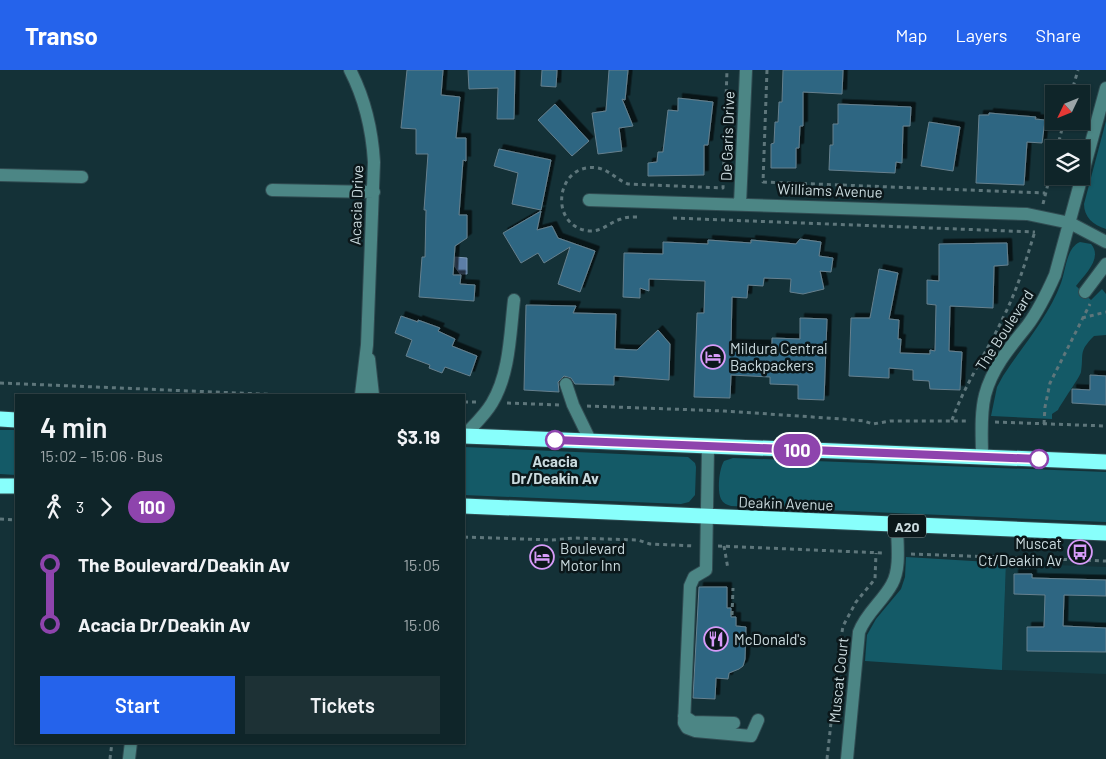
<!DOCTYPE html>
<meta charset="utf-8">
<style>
:root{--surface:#0f2529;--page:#1d3135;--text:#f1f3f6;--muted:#9ba5a8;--line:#2f4246;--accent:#2563eb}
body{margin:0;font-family:Barlow,sans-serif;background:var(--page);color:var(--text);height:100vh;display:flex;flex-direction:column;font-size:19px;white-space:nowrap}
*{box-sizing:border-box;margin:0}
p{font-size:16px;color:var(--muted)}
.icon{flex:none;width:28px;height:28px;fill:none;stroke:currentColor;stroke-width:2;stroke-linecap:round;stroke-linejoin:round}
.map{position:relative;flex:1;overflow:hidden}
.drawer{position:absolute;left:15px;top:324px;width:450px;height:350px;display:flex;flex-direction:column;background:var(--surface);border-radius:0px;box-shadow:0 1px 4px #0004,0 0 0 1px var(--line)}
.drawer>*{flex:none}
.badge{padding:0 10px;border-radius:16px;font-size:18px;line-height:32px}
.needle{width:32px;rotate:227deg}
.buttons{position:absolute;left:1045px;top:15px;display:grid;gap:10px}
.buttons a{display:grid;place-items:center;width:45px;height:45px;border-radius:0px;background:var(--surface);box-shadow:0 1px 4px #0004,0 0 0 1px var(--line);font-size:25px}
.map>.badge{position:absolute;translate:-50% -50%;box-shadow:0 0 0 2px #fff}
.legs{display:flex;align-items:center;gap:8px;height:55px;padding:0 25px;font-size:16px}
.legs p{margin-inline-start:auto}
.summary{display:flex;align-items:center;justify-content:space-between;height:85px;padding:0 25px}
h1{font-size:28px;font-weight:600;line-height:38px}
.action{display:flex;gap:10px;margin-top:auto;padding:10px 25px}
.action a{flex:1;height:58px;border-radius:0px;background:var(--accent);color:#fff;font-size:20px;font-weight:600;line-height:58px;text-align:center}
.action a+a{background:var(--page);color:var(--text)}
ul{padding:0 25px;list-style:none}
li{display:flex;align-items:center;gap:18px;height:60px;font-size:19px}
li i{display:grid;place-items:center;width:8px;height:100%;margin:0 6px;background:currentColor}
li i::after{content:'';width:12px;height:12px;margin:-6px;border:4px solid;border-radius:50%;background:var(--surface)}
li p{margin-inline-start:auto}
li:first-child i{background:linear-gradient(#0000 50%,currentColor 0)}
li:last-child i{background:linear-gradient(currentColor 50%,#0000 0)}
header{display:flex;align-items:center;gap:30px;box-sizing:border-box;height:70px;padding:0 25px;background:var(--accent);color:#fff}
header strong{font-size:24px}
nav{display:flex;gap:28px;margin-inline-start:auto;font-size:18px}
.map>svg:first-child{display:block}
</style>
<header>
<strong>Transo</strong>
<nav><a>Map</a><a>Layers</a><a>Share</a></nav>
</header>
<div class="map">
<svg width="1106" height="689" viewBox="0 0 1106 689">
<defs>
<filter id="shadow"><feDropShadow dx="4.5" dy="-4.5" stdDeviation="0" flood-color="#0009"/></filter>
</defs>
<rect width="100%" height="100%" fill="#143137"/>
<!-- built -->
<path fill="#143c44" d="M 1006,493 L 1106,497 L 1106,604 L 1002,600 Z"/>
<!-- green -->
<path fill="#145a67" d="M 1106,51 L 1106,159 C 1093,155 1084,147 1084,134 Z
M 1080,172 L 1091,174 C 1103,188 1085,204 1076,216 L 1091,230 L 1102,219 L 1106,224 L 1106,265 L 1094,266 C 1078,282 1084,283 1081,302 C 1080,307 1062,332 1058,340 L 1052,344 L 1052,349 L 991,346 L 997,317 L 1003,306 C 1023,275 1048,248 1061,213 C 1066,200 1066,178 1080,172 Z
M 0,360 L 16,360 L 16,405 L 0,404 Z
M 464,377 L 688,387 L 695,393 L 696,397 L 695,425 L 689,432 L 681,434 L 464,425 Z
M 733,388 L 1106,402 L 1106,452 L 731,436 C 727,435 723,433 721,429 C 717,421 719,399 724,391 Z
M 906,487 L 1006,493 L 1002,600 L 865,591 L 867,565 L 876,549 L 901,519 L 905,507 Z"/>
<!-- water -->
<path fill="#5c7ea7" stroke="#7d9ab8" d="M 455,187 L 467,188 L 467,204 L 460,204 L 455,197 Z"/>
<!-- building -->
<path fill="#2d6682" stroke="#66808e" filter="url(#shadow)" d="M 407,0 L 443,0 L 441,25 L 460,27 L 456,68 L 466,68 L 466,91 L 463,90 L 459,145 L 467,145 L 467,168 L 455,176 L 453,205 L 461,205 L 460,214 L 475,215 L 474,231 L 419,227 L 422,187 L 425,187 L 426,140 L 424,140 L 428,84 L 416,84 L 416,59 L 401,58 Z
M 468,0 L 515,0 L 514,49 L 497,49 L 498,18 L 469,19 Z
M 542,0 L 557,0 L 556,17 L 541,16 Z
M 609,0 L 628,0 L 625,30 L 622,29 L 633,56 L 619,58 L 622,81 L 598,84 L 592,43 L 606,41 Z
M 783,0 L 843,0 L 842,24 L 803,22 L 803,56 L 800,56 L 799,78 L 796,78 L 796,98 L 771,98 L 771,74 L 774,73 L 775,52 L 778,52 L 779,32 L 782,32 Z
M 678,28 L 713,32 L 708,75 L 704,75 L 704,105 L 648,106 L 648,93 L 657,92 L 658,82 L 663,82 L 668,40 L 678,41 Z
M 555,34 L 589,71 L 572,86 L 538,50 Z
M 838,34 L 911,37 L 910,56 L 903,56 L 902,93 L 896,92 L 895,103 L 829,100 L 830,75 L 833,75 L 833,54 L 838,54 Z
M 989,43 L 1036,47 L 1035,49 L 1045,50 L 1042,73 L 1027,72 L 1024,115 L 976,113 L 979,45 L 989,45 Z
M 929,52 L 960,57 L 953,101 L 921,96 Z
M 499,79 L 551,90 L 541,140 L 512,134 L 518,103 L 494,96 Z
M 541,141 L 537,160 L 552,156 L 558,168 L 595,181 L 580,222 L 558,214 L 570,177 L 544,193 L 538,183 L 521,193 L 503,163 Z
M 800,169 L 821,172 L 819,186 L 833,188 L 831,202 L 820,201 L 824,219 L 803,224 L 790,222 L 791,209 L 764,208 L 763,216 L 748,215 L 747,228 L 732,227 L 731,274 L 772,275 L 772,268 L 800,269 L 800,248 L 827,249 L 824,330 L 798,329 L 798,315 L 770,314 L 770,307 L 731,305 L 730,328 L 694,327 L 697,243 L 704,243 L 705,211 L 649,209 L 649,221 L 640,218 L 640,228 L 623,227 L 624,183 L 663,184 L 663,172 L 708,174 L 708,170 L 751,173 L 751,170 L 796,174 Z
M 1007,173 L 1008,195 L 994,196 L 993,238 L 950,236 L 949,281 L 962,282 L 960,320 L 930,319 L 929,311 L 913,310 L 913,300 L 889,298 L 889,308 L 849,306 L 851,248 L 870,248 L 879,199 L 898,203 L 889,249 L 899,250 L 898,269 L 901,269 L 900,283 L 930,284 L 930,280 L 935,281 L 936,235 L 927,234 L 927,210 L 939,211 L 939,174 Z
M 526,235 L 576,236 L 573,243 L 616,244 L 615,279 L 637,280 L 658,260 L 670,274 L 669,310 L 614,306 L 614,315 L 575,314 L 571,308 L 564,306 L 558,312 L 559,322 L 524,320 Z
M 401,246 L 418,252 L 418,250 L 440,258 L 438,261 L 455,269 L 452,276 L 477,286 L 470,306 L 445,297 L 442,303 L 429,298 L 430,295 L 406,286 L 412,270 L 395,263 Z
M 1090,305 L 1106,306 L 1106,335 L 1072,333 L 1072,319 L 1090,320 Z
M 1014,504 L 1032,504 L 1032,508 L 1106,510 L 1106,526 L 1064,525 L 1063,556 L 1106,558 L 1106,582 L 1027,581 L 1027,557 L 1044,557 L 1045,525 L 1014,524 Z
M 699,517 L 727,517 L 727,538 L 731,538 L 731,547 L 736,547 L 736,556 L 746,557 L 745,589 L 743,596 L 739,599 L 729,603 L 728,609 L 716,608 L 715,629 L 693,628 Z"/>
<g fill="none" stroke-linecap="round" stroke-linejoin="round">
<!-- minor casing -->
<g stroke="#314c52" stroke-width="14">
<path id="minor" d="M 350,0 C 365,29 372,59 374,92 L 367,275 L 361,325
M 0,105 L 82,107
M 272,120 L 374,122
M 589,130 L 1027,144 L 1070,153 L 1106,172
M 740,134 L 746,0
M 1085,222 L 1106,194
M 369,289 L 373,325
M 566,314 L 573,335 L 591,372
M 464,366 C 474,355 485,345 492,333 C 510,303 510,263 514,230
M 708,377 L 706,500 L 694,507 L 690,516 L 684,653 L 687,658 L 695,661 L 751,666 L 758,650
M 982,387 C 982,367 980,345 985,325 C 992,298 1010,277 1027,256 C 1039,240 1047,223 1055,205 L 1106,18
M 684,646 L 693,652 L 734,653
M 129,689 L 131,672
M 847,689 L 859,562 C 866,543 883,531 892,514 C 901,498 897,473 897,455"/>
</g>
<!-- highway casing -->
<g stroke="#314c52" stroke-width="17">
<path id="highway" d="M 0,349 L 16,350
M 464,366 L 1106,392
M 0,416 L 16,416
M 464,436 L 1106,463"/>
</g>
<!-- path -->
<path stroke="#5e767b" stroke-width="3" stroke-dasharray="4 4" stroke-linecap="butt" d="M 767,0 L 763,112 L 1045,123
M 1071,24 L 1078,0
M 1057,79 L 1064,51
M 1043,134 L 1054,90
M 637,147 C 631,147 626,147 621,149 C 610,152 602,162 589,161 C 547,156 556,91 598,98 C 609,100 617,110 628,114 L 723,118 L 727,0
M 673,148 L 1035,162
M 1082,248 L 1106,242
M 0,313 L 286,325
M 464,332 L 478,332
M 507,333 L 561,335
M 587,336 L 725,341 L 842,349 L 864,351 L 873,354 L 890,351 L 969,351
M 952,350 C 965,314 987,282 1003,248 C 1017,220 1026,191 1035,161
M 995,352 L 1106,356
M 1044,354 L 1045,337 L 1050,313 L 1090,234
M 0,449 L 16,450
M 464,467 L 552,470 L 574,468 L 638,470 L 650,474 L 695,476
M 718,476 L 884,483
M 724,476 L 728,499
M 911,484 L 1106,491
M 732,545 L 733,518
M 110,689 L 112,672
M 827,689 L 839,580 L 843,556 L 856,532 L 875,509 L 876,483"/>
<!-- minor -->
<use href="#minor" stroke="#4c8685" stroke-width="12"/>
<!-- highway -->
<use href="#highway" stroke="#88fffc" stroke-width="15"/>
</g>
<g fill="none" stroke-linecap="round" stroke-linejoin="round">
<!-- line-1 casing -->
<g stroke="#fff" stroke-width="11">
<path id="line-1" d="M 555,370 L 1039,389"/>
</g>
<!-- line-1 -->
<use href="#line-1" stroke="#8e44ad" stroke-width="8"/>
</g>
<!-- icons -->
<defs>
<g id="hotel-ring" transform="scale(1.25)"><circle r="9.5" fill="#0b171a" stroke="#d79bf9" stroke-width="1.5"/><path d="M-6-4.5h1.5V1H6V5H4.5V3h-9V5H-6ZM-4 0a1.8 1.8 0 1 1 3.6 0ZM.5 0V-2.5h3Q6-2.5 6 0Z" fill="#d79bf9"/></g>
<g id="bus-ring" transform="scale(1.25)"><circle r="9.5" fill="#0b171a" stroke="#d79bf9" stroke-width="1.5"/><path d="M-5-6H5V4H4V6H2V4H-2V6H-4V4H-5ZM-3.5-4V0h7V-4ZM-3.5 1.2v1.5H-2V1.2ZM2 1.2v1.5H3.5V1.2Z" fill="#d79bf9"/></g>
<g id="restaurant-ring" transform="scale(1.25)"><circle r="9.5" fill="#0b171a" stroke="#d79bf9" stroke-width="1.5"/><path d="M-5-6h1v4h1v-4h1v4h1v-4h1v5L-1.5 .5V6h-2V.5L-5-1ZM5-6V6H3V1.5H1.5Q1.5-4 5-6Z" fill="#d79bf9"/></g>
</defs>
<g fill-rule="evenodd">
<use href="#hotel-ring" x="713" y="287"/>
<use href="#bus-ring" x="1080" y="482"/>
<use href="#hotel-ring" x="542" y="487"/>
<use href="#restaurant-ring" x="716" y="569"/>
</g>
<!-- markers -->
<g fill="#fff" stroke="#8e44ad" stroke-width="2.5">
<circle cx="555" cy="370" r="9"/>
<circle cx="1039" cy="389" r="9"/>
</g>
<g text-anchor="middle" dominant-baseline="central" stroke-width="5" stroke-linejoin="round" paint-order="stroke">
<!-- shield labels -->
<rect fill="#0b171a" stroke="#91a0a3" stroke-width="1" x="888" y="444.5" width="38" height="23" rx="4"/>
<g font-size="14" font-weight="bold" fill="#cadade">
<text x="907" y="456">A20</text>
</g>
<!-- street labels -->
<g font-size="15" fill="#cadade" stroke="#0b171a">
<text transform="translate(727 66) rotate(-88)">De Garis Drive</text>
<text transform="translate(830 120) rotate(2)">Williams Avenue</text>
<text transform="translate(356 135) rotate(-88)">Acacia Drive</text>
<text transform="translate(1004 260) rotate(-57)">The Boulevard</text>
<text transform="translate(786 433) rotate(2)">Deakin Avenue</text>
<text transform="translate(838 610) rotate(-84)">Muscat Court</text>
</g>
<!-- poi labels -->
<g font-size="15" fill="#cadade" stroke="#0b171a" text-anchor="start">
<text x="730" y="278">Mildura Central<tspan x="730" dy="17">Backpackers</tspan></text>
<text x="1062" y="473" text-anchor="end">Muscat<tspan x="1062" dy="17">Ct/Deakin Av</tspan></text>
<text x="560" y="478">Boulevard<tspan x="560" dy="17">Motor Inn</tspan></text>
<text x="734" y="569">McDonald's</text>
</g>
<!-- stop labels -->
<g font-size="15" font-weight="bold" fill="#cadade" stroke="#0b171a">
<text x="555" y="391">Acacia<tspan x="555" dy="17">Dr/Deakin Av</tspan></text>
</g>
</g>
</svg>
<div class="buttons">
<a><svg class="needle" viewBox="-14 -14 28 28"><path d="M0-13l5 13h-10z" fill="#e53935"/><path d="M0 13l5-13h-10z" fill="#9ba5a8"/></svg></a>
<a><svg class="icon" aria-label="layers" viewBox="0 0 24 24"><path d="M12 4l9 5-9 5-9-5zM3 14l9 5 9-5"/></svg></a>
</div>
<b class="badge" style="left:797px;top:380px;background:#8e44ad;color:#fff">100</b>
<section class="drawer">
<div class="summary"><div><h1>4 min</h1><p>15:02 – 15:06 · Bus</p></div><b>$3.19</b></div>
<div class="legs"><svg class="icon" aria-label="walk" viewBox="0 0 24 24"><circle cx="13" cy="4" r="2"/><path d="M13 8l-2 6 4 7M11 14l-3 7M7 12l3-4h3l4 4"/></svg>3<svg class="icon" aria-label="forward" viewBox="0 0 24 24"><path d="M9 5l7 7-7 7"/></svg><b class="badge" style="background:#8e44ad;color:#fff">100</b></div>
<ul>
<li><i style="color:#8e44ad"></i><b>The Boulevard/Deakin Av</b><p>15:05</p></li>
<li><i style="color:#8e44ad"></i><b>Acacia Dr/Deakin Av</b><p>15:06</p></li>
</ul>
<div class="action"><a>Start</a><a>Tickets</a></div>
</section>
</div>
